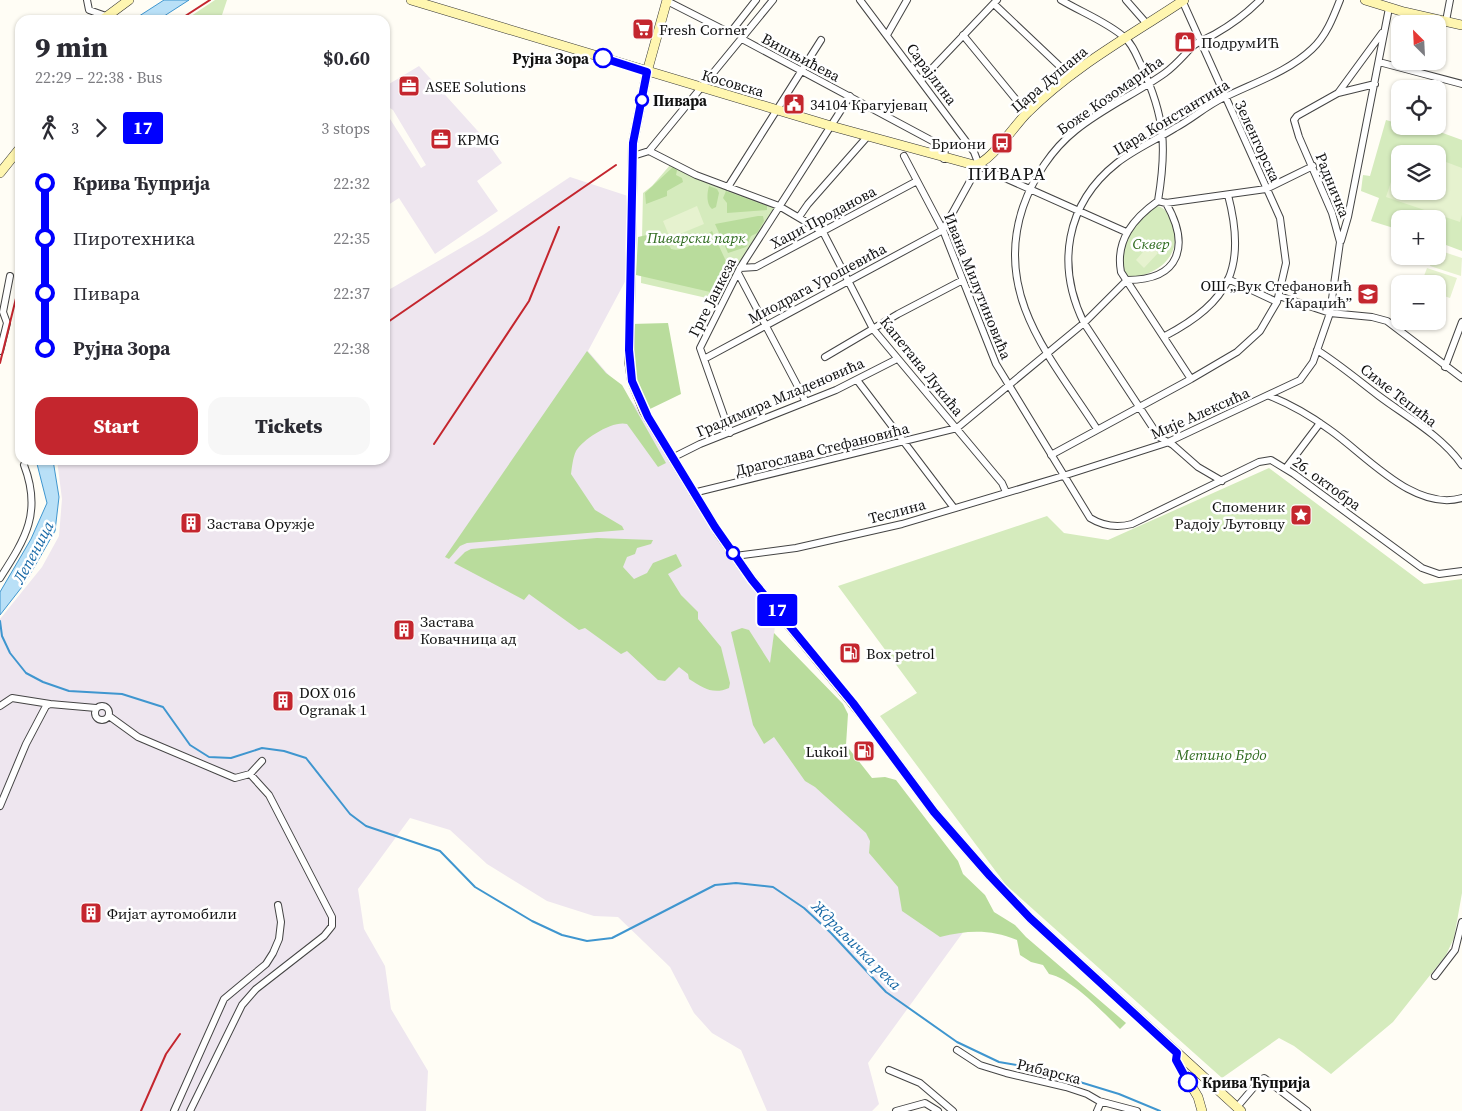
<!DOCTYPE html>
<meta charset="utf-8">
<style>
:root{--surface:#fff;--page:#f7f7f7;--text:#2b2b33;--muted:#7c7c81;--accent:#c4262e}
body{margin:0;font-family:"Source Serif 4",serif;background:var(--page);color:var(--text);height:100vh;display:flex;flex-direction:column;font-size:19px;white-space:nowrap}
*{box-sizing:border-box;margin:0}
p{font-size:16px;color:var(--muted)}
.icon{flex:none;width:28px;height:28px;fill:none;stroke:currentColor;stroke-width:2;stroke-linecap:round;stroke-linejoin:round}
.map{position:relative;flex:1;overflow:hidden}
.sheet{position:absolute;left:15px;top:15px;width:375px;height:450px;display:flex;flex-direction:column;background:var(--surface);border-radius:15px;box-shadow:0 1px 4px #0004}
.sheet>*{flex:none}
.badge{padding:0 10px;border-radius:4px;font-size:18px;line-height:32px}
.needle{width:32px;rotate:336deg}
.buttons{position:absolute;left:1391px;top:15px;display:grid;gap:10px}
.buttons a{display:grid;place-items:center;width:55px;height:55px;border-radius:10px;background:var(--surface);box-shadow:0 1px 4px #0004;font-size:25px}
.map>.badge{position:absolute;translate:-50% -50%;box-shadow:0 0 0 2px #fff}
.legs{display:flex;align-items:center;gap:8px;height:55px;padding:0 20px;font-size:16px}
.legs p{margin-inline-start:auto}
.overview{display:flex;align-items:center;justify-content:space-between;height:85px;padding:0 20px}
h1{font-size:28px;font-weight:800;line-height:38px}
.action{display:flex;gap:10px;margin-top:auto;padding:10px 20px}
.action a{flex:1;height:58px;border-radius:15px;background:var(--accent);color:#fff;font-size:20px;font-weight:800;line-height:58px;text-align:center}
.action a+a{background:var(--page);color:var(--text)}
ul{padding:0 20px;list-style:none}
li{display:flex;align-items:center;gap:18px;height:55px;font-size:19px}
li i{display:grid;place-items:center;width:8px;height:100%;margin:0 6px;background:currentColor}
li i::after{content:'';width:12px;height:12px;margin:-6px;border:4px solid;border-radius:50%;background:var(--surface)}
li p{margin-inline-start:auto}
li:first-child i{background:linear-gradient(#0000 50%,currentColor 0)}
li:last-child i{background:linear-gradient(currentColor 50%,#0000 0)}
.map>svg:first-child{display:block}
</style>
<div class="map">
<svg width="1462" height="1111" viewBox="0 0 1462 1111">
<rect width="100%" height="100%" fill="#fffdf5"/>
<!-- industrial -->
<path fill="#eee6ef" d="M 419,66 L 485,139 L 502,163 L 477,181 L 498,211 L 435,254 L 399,198 L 385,207 L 385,111 L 421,168 L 426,165 L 393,110 L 385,105 L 385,82 L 387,81 L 389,84 Z
M 570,177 L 637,199 L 636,261 L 588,351 L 651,424 L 722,537 L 777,609 L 764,718 L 964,931 L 868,1063 L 879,1104 L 872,1111 L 767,1111 L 741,1050 L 712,1033 L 694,1013 L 670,967 L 618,917 L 594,916 L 547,901 L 487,864 L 450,830 L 410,818 L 358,889 L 364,929 L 385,966 L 391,1009 L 428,1071 L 426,1111 L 0,1111 L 0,619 L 42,567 L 59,536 L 62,499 L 57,460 L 385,460 L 385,292 L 483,235 Z"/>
<!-- green -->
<path fill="#d5ebbd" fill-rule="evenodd" d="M 215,0 L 227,0 L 222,15 L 217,20 L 185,20 Z
M 1386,120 L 1400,124 L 1400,126 L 1441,128 L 1440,132 L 1462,140 L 1462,251 L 1438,242 L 1438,219 L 1400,219 L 1400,230 L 1371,221 L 1379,198 L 1361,191 L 1363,175 L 1370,176 ZM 1400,154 L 1438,154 L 1438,191 L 1400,191 Z
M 671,164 L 778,208 L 724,302 L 641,283 L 643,193 L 652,186 Z
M 1158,206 C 1165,208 1168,214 1171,220 C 1186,251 1160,276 1130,277 C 1106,262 1138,212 1158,206 Z
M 1269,468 L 1424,584 L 1462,579 L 1462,893 L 1454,938 L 1446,955 L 1393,1022 L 1331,1074 L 1294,1046 L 1279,1038 L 1222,1078 L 1006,885 L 880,716 L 917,693 L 838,586 L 1047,516 L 1064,533 L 1108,540 Z"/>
<!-- forest -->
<path fill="#b9dc9c" d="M 673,167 L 677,170 L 676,175 L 682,178 L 683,182 L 667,191 L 667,196 L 646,204 L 645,193 Z
M 709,186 L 717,189 L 719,193 L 716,207 L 712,209 C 706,204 707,193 709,186 Z
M 726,191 L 767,206 L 767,210 L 727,213 L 727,203 L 723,198 Z
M 758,216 L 763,216 L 764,221 L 757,233 L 751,236 L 746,247 L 728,253 L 715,224 Z
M 712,231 L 731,272 L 719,294 L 636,275 L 638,237 C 655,233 664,232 671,249 C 685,253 701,238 712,231 Z
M 668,323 L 681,394 L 650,409 L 632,374 L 631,324 Z
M 587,351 L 606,373 L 622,385 L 666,463 L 658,467 L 627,424 C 613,420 583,439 576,451 C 573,457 572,467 571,474 L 595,510 L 622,526 L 624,530 L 467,543 L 460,546 L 449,559 L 445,557 Z
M 597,538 L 653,540 L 651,544 L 637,548 L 635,554 L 627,557 L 623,567 L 634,579 L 647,573 L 653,563 L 676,554 L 682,566 L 668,574 L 681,595 L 698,612 L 698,619 L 721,647 L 730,683 L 729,688 C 713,695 703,688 689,679 L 688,674 L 679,667 L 665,681 L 658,680 L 627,651 L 621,654 L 585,628 L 579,630 L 529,594 L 524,600 L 454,563 L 465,552 L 471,549 Z
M 742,628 L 749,630 L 770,663 L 774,633 L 843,704 L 848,714 L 846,745 L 872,778 L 885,777 L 896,780 L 958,861 L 963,874 L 985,895 L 994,912 L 1015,925 L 1026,937 L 1126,1023 L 1120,1029 C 1102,1011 1072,979 1049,974 L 1043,965 L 1031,962 L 1020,955 L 1017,940 C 990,929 968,930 940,937 L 902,911 L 898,887 L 869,853 L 870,841 L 866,833 L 815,787 L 805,781 L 774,737 L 764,744 L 753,725 L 731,632 Z"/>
<!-- pitch -->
<path fill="#e6f2cf" d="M 1400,155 L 1400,191 L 1438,191 L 1438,159 L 1462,168 L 1462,215 L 1460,222 L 1386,197 Z
M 697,206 L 704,224 L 670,238 L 663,221 Z
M 1149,245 L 1158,253 L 1144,268 L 1136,260 Z
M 1438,250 L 1462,258 L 1461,276 L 1430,266 L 1431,262 L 1414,256 L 1438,256 Z
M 1427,268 L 1457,278 L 1450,298 L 1438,294 L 1438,284 L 1421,284 Z"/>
<!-- water -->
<path fill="#b9e0f7" stroke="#3f96cf" d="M 164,0 L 189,0 L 158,20 L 133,20 Z
M 36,460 L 53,460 L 59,497 L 55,531 L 25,583 L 0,615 L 0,592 L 31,539 L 47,503 Z"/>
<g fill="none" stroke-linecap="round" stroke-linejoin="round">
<!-- stream -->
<path stroke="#3f96cf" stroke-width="2" d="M 0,621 L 2,636 L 10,653 L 26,673 L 43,682 L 69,691 L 122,694 L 163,707 L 190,745 L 209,757 L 231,758 L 262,748 L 284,751 L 306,758 L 350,814 L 366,826 L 440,851 L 475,887 L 532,921 L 562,935 L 587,941 L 612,938 L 715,885 L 736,883 L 773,887 L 804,908 L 831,933 L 886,992 L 957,1042 L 999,1062 L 1034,1068 L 1119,1094 L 1160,1111"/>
<!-- street casing -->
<g stroke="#444" stroke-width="8">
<path id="street" d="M 87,0 L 89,10 L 106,16
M 860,0 L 974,152 L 979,165
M 1061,0 C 1081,12 1107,22 1124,37 C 1133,44 1137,57 1142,67 C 1165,117 1167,147 1158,201
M 1126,0 L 1147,24
M 667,1 L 730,33 L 756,0
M 994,4 L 1070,76
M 1446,21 L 1450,0
M 887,35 L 907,0
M 963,35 L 1027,113
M 742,39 L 938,144 L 945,149 L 944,159
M 1379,62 L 1462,84
M 921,80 L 997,0
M 1338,93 L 1375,84
M 649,151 L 696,175 L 779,206 L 823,232 L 873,329 L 1002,483 L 1006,492
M 633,156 L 649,151 L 773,0
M 904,156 L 943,230 L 996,364 L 1090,518 C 1103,526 1117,528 1132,524 L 1259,462 L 1271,460 L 1294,474 L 1422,568 L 1439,574 L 1462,571
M 979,165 L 987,170 L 1126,232
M 728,187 L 821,40
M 799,217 L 808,204 L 867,137
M 943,230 L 979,165
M 1341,241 L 1348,217 L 1389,8
M 740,268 L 756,267 L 917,181
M 738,273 L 806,402
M 1228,279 L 1277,302
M 1127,280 C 1181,280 1190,245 1166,203
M 1279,296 L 1330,313 L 1372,317 L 1387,321 L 1462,378
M 1165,336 C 1230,302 1247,267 1228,195
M 1317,350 C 1339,364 1358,380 1379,396 C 1407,417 1442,436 1462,465
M 0,351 L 7,323 L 3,312 L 10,276
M 825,357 L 898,314 L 961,281
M 704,359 L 943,230
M 1445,367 L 1462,322
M 1191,379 L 1121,272 C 1115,240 1134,218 1158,201 L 1166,203 L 1266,189 L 1313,166
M 857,380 L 954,508
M 1270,396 C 1292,405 1311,416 1330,430 C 1366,455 1414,512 1462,498
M 1097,429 C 1052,359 993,296 1023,207 C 1033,178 1052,149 1076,130 C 1103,108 1137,93 1165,73 C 1176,65 1183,56 1192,47 C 1198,41 1208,38 1215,34 C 1231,25 1247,13 1260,0
M 730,433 L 700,348 L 740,268 L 850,96
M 1051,455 L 1191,379 L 1237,352 L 1260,331 L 1277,302 L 1286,263 L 1280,218 L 1182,0
M 672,458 L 700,444 L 836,390 L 897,359
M 1286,468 L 1320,423
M 1222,481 L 1198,467 L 1173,445 L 1159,437 L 1084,323 C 1056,266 1065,204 1117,163 C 1135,149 1156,140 1175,128 C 1192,119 1206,106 1223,98 C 1253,83 1288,72 1312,49 C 1326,36 1333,18 1340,0
M 693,493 L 957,428 L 1084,323 L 1127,280
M 735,556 L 796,548 L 902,524 L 1063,476 L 1166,443 L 1300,380 L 1313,362 L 1330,313 L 1340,242 L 1332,213 L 1299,137 L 1294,120 L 1297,116 L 1338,93 L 1382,33
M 0,578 C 26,538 42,512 24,465
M95 713a7 7 0 1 1 14 0a7 7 0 1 1-14 0Z
M 0,706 L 12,698 L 50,704
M 109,716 L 138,737 L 235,778 L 250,774 L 262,761
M 0,806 L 26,744 L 46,706 L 50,704 L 96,708
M 1435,976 L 1455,950 L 1462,922
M 957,1050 L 980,1065 L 1006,1073 L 1066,1087 L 1087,1094 L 1099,1101 L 1137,1111
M 889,1070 L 920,1083 L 953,1111
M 1237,1107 L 1260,1080 L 1264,1078 L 1307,1111
M 174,1111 L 224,999 L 266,964 L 273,953 L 279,939 L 281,922 L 278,905
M 190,1111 L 242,1005 L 256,989 L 324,936 L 332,926 L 332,917 L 269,795 L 250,774
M 896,1111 L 925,1103 L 938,1111
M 1097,1111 L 1101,1102"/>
</g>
<!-- secondary casing -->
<g stroke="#333" stroke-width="10">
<path id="secondary" d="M 411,0 L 831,126 L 974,165 C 990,164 1015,124 1028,112 C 1073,67 1130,36 1184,0
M 667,0 L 647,72 L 633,143 L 629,360 L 632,381 L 644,411 L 718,532 L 752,580 L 862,715 L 934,812 L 990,876 L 1030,918 L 1241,1111
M 1365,0 L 1404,12 L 1462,25
M 102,20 L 129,0
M 0,173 L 20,148
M 1177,1053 L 1176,1060 L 1198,1097 L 1202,1111"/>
</g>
<!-- street -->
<use href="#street" stroke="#fff" stroke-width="6"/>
<!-- secondary -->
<use href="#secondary" stroke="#fff6b0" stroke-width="9"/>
<!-- rail -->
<path stroke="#c4262e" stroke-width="2" d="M 179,20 L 210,0
M 385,324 L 616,165
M 0,363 L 20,282
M 434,444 L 529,301 L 559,227
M 141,1111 L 166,1054 L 180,1034"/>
</g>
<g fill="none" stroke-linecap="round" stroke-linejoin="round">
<!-- line-1 casing -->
<g stroke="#fff" stroke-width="11">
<path id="line-1" d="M 603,58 L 647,72 L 633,143 L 629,350 L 632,381 L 648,417 L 715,527 L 752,580 L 853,703 L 934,812 L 990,876 L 1030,918 L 1177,1053 L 1176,1060 L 1188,1082"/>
</g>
<!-- line-1 -->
<use href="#line-1" stroke="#00f" stroke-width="8"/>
</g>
<!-- icons -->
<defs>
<g id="supermarket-square" transform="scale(1.125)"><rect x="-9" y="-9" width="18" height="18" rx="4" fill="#c4262e" stroke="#fff"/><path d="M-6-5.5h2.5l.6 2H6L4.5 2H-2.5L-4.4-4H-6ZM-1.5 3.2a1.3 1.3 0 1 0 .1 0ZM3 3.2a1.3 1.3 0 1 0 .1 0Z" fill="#fff"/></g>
<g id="shop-square" transform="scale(1.125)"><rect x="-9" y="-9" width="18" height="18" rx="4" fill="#c4262e" stroke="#fff"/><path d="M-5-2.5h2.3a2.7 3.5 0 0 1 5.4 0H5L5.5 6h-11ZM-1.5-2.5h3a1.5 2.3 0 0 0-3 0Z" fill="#fff"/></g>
<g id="office-square" transform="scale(1.125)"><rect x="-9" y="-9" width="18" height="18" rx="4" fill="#c4262e" stroke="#fff"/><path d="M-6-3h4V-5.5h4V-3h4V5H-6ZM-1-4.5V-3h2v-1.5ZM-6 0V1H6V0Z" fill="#fff"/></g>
<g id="civic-square" transform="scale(1.125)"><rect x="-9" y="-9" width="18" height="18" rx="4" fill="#c4262e" stroke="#fff"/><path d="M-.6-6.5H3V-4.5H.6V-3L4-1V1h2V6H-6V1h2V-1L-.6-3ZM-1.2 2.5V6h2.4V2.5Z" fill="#fff"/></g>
<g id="bus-square" transform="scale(1.125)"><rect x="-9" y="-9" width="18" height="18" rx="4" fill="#c4262e" stroke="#fff"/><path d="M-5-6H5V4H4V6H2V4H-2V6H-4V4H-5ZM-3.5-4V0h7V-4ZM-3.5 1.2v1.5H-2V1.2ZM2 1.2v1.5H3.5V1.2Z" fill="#fff"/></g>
<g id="school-square" transform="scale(1.125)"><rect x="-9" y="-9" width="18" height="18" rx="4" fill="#c4262e" stroke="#fff"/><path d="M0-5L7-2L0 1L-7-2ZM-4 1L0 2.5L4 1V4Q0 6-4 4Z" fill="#fff"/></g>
<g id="sight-square" transform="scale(1.125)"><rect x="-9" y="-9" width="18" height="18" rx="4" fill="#c4262e" stroke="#fff"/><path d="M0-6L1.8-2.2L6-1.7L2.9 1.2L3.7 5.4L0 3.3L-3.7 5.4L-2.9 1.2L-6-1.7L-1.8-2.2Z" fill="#fff"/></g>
<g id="building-square" transform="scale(1.125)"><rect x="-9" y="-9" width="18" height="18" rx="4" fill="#c4262e" stroke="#fff"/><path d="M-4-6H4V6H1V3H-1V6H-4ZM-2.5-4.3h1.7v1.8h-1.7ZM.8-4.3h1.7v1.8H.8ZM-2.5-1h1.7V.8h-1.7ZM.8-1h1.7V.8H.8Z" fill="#fff"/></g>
<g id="fuel-square" transform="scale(1.125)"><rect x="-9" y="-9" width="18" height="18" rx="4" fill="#c4262e" stroke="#fff"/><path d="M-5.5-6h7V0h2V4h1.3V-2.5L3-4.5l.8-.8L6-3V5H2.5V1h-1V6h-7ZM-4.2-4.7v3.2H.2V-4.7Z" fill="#fff"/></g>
</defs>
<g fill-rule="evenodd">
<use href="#supermarket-square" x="643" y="29"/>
<use href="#shop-square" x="1185" y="42"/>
<use href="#office-square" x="409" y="86"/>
<use href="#civic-square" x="794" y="104"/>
<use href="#office-square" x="441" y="139"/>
<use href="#bus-square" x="1002" y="143"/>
<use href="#school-square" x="1368" y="294"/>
<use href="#sight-square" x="1301" y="515"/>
<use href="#building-square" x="191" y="523"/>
<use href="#building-square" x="404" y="630"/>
<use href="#fuel-square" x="850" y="653"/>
<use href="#building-square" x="283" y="701"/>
<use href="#fuel-square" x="864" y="751"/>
<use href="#building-square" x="91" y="913"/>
</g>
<!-- markers -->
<g fill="#fff" stroke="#00f" stroke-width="2.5">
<circle cx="603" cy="58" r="9"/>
<circle cx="642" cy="100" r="6"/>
<circle cx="733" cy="553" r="6"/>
<circle cx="1188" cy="1082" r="9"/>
</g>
<g text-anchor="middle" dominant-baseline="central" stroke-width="5" stroke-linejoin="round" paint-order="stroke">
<!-- poi labels -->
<g font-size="15" fill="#111" stroke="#fff" text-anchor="start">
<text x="659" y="29">Fresh Corner</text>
<text x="1201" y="42">ПодрумИЋ</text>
<text x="425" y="86">ASEE Solutions</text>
<text x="810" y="104">34104 Крагујевац</text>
<text x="457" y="139">KPMG</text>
<text x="986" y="143" text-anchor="end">Бриони</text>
<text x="1352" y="285" text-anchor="end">ОШ „Вук Стефановић<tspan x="1352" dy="17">Караџић”</tspan></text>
<text x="1285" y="506" text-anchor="end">Споменик<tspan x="1285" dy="17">Радоју Љутовцу</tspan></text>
<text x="207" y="523">Застава Оружје</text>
<text x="420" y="621">Застава<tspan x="420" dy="17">Ковачница ад</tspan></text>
<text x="866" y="653">Box petrol</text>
<text x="299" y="692">DOX 016<tspan x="299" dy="17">Ogranak 1</tspan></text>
<text x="848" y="751" text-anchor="end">Lukoil</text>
<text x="107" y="913">Фијат аутомобили</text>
</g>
<!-- street labels -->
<g font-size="15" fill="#111" stroke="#fff">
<text transform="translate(801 57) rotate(28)">Вишњићева</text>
<text transform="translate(932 74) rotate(53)">Сарајлина</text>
<text transform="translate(1049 79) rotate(-40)">Цара Душана</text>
<text transform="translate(733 83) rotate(16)">Косовска</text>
<text transform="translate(1110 95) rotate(-35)">Боже Козомарића</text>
<text transform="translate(1171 117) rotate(-31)">Цара Константина</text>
<text transform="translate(1258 141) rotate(65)">Зеленгорска</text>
<text transform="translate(1333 185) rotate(68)">Радничка</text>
<text transform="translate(823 217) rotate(-28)">Хаџи Проданова</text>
<text transform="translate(817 283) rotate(-28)">Миодрага Урошевића</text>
<text transform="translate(978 286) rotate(68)">Ивана Милутиновића</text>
<text transform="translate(712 297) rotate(-63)">Грге Јанкеза</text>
<text transform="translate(922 366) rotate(51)">Капетана Лукића</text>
<text transform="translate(1399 395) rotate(38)">Симе Тепића</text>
<text transform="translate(780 397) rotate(-23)">Градимира Младеновића</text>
<text transform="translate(1200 413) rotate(-24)">Мије Алексића</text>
<text transform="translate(822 449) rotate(-14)">Драгослава Стефановића</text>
<text transform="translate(1327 483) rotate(36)">26. октобра</text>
<text transform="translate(897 511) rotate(-15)">Теслина</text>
<text transform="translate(1049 1071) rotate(14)">Рибарска</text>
</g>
<!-- stop labels -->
<g font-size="15" font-weight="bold" fill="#111" stroke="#fff" text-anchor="start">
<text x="589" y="58" text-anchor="end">Рујна Зора</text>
<text x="653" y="100">Пивара</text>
<text x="1202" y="1082">Крива Ћуприја</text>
</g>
<!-- park labels -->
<g font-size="15" font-style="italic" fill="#2f6b1f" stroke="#fff">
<text x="696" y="237">Пиварски парк</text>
<text x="1151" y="243">Сквер</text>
<text x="1221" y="754">Метино Брдо</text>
</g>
<!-- water labels -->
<g font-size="16" font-style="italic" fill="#1768a6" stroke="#fff">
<text transform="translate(33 552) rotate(-62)">Лепеница</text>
<text transform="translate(857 945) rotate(45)">Ждраљичка река</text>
</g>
<!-- quarter labels -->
<g font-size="18" letter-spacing="1" fill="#111" stroke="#fff">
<text x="1007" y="173">ПИВАРА</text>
</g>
</g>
</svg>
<div class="buttons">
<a><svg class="needle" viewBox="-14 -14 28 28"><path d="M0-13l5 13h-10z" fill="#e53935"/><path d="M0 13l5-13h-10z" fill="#7c7c81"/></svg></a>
<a><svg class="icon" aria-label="locate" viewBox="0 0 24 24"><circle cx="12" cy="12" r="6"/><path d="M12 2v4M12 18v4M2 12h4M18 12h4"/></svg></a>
<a><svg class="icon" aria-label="layers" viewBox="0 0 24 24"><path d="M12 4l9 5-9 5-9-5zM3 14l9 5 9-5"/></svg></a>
<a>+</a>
<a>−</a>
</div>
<b class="badge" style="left:777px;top:610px;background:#00f;color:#fff">17</b>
<section class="sheet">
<div class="overview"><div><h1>9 min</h1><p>22:29 – 22:38 · Bus</p></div><b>$0.60</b></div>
<div class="legs"><svg class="icon" aria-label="walk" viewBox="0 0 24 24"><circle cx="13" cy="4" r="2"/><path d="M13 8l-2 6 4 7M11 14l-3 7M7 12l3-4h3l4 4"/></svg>3<svg class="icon" aria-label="forward" viewBox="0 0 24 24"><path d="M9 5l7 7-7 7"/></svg><b class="badge" style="background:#00f;color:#fff">17</b><p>3 stops</p></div>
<ul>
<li><i style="color:#00f"></i><b>Крива Ћуприја</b><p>22:32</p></li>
<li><i style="color:#00f"></i><span>Пиротехника</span><p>22:35</p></li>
<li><i style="color:#00f"></i><span>Пивара</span><p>22:37</p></li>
<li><i style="color:#00f"></i><b>Рујна Зора</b><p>22:38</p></li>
</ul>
<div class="action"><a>Start</a><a>Tickets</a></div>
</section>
</div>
